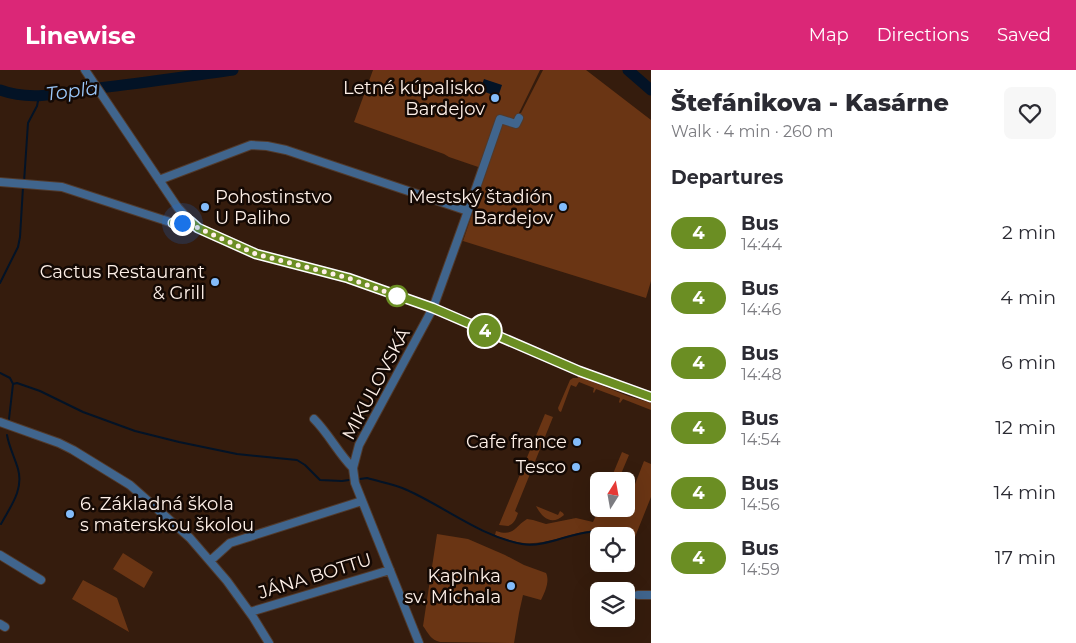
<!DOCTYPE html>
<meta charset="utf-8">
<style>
:root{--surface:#fff;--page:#f7f7f7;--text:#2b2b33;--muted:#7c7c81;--accent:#db2777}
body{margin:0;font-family:Montserrat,sans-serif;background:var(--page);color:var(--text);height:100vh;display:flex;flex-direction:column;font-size:19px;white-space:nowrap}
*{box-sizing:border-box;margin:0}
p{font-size:16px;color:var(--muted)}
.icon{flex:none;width:28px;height:28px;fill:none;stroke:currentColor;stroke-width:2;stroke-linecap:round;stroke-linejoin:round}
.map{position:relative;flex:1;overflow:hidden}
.details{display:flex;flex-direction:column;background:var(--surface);width:425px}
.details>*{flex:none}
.badge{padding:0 10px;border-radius:16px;font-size:18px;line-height:32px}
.needle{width:32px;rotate:11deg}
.controls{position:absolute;left:590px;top:402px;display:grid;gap:10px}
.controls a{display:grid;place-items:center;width:45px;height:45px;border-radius:8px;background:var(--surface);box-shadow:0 5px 20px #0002;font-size:25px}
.you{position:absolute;width:25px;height:25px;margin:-12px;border:4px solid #fff;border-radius:50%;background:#1a73e8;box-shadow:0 0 0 8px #1a73e833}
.map>.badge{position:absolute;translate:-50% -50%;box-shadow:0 0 0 2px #fff}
h2{padding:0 20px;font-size:19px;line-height:45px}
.round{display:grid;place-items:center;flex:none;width:52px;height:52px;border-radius:8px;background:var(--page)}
.head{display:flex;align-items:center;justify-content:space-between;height:85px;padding:0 20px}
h1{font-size:24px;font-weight:800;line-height:38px}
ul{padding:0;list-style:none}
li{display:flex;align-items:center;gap:15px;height:65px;padding:0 20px}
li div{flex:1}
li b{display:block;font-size:19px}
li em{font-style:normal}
li .badge{min-width:55px;font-weight:700;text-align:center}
header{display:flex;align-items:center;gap:30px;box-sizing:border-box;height:70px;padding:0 25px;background:var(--accent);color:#fff}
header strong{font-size:24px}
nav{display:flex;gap:28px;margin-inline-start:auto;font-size:18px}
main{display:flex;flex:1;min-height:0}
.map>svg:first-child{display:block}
</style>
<header>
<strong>Linewise</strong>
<nav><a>Map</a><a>Directions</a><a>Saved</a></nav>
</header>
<main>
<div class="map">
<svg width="651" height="573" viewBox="0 0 651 573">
<rect width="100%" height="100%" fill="#351c0d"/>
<!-- green -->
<path fill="#6a3514" d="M 373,0 L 540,0 L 519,43 L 521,43 L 543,0 L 586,0 L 651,50 L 651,211 L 646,228 L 463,171 L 487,100 L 449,87 L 444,84 L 354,52 Z
M 578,306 L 628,326 L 651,333 L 651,340 L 623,329 L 620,333 L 619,332 L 620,328 L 596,319 L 594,323 L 593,322 L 594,318 L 579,312 L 576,317 L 571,315 L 561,342 L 559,341 L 558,338 L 570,310 L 573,308 L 578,308 Z
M 545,344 L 553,347 L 515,441 L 518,443 C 516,449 514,454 508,456 L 499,455 Z
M 622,382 L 629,385 L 618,411 L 610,411 Z
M 644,391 L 651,394 L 651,427 L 635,467 C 620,464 604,459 589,461 C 568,464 546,475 524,473 C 514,472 504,469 495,465 L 496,461 C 514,467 514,457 527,449 L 533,450 L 546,454 L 576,448 L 593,452 L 599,439 L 626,439 L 626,426 L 630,427 Z
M 536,436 L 558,445 L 560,441 L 563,443 L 564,445 C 552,456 542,448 536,436 Z
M 437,464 L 468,469 L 505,485 L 524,495 L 546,503 C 550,511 545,522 541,530 L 523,525 L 519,543 L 514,573 L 440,572 C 431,570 428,563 423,556 Z
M 123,483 L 153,502 L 144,518 L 113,499 Z
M 83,510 L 117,528 L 129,562 L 72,529 Z"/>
<!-- water -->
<path fill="#031326" d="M 484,9 L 502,15 L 498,27 L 480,20 Z"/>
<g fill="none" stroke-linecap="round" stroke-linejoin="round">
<!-- stream -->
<path stroke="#031326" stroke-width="2" d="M 24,112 L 28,53 L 37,36 L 39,26
M 0,213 L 18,177 L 20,167 L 23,117
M 0,303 L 10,308 L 13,314 L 9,349
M 13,314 L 17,313 L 40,321 L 83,342 L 135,361 L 179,372 L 237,384 L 297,390 L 305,395 L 320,410 L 342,411 L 349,410
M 360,409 L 367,408 C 380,412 395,414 407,420 C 445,437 480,466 522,474 C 543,478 568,464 589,462 C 601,460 612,464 624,466
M 1,454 C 10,437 24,420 18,399 C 15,388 9,377 7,365
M 626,467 L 634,469"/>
<!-- river -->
<path stroke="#031326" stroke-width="11" d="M 628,0 L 651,20
M 0,20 C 31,32 67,22 99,18 C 144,13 188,6 233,0"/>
<!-- minor casing -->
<g stroke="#513a2c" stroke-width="10">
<path id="minor" d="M 85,0 L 178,138 L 190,151 L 198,158 L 257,184 L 348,208 L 433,238 L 579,301 L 651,327
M 159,110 L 251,75 L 267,76 L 286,80 L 468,141
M 0,112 L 62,117 L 173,153 L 190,151
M 314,349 C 329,364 338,383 353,398
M 0,352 L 59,373 L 73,380 L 130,415 L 190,468 L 227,511 L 253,547 L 269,573
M 0,485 L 41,510
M 210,491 L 230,473 L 362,431
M 638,525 L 651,525
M 250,542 L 390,500
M 0,554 L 5,557
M 419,573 L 355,413 L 353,398 L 359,375 L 433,238 L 468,141 L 500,49 L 516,54 L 519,48"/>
</g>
<!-- minor -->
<use href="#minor" stroke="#40658d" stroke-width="8"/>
</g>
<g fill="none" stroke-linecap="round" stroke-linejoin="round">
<!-- line casing -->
<g stroke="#fff" stroke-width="11">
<path id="line" d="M 173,153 L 190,151 L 198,158 L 256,184 L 348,208 L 433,238 L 579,301 L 651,327"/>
</g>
<!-- line -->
<use href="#line" stroke="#6b8e23" stroke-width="8"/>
<!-- walk -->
<path stroke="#fef0e8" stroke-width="5" stroke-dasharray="0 9" d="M 182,153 L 190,151 L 198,158 L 256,184 L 348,208 L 397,226"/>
</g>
<!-- markers -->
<g fill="#83bcfb" stroke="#140904" stroke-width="2">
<circle cx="495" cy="28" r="5"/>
<circle cx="205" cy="137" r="5"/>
<circle cx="563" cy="137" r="5"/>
<circle cx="215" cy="212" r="5"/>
<circle cx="577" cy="372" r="5"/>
<circle cx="576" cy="397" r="5"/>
<circle cx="70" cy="444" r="5"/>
<circle cx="511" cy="516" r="5"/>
</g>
<circle fill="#fff" stroke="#6b8e23" stroke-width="2.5" cx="397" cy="226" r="10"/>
<g text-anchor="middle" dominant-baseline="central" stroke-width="5" stroke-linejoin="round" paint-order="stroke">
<!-- poi labels -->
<g font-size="18" fill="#fef0e8" stroke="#140904" text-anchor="end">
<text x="485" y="18">Letné kúpalisko<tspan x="485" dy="21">Bardejov</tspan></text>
<text x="215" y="127" text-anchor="start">Pohostinstvo<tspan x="215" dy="21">U Paliho</tspan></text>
<text x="553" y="127">Mestský štadión<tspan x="553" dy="21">Bardejov</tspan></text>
<text x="205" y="202">Cactus Restaurant<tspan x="205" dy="21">&amp; Grill</tspan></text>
<text x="567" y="372">Cafe france</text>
<text x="566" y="397">Tesco</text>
<text x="80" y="434" text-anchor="start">6. Základná škola<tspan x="80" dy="21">s materskou školou</tspan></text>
<text x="501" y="506">Kaplnka<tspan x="501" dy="21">sv. Michala</tspan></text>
</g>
<!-- street labels -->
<g font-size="18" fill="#fef0e8" stroke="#140904">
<text transform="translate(376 314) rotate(-62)">MIKULOVSKÁ</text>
<text transform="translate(315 506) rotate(-17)">JÁNA BOTTU</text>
</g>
<!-- water labels -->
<g font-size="19" font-style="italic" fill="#9ac7f9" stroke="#140904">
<text transform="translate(72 21) rotate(-7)">Topľa</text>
</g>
</g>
</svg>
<div class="controls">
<a><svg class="needle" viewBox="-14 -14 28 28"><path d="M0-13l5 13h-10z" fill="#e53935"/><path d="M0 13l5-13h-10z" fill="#7c7c81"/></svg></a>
<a><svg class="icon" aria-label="locate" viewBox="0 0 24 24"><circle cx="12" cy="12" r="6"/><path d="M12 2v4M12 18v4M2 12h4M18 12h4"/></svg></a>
<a><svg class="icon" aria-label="layers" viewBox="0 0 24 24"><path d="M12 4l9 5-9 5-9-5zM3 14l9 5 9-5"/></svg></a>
</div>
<div class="you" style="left:182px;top:153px"></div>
<b class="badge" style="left:485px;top:261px;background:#6b8e23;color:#fff">4</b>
</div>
<section class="details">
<div class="head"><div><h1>Štefánikova - Kasárne</h1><p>Walk · 4 min · 260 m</p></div><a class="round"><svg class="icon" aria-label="heart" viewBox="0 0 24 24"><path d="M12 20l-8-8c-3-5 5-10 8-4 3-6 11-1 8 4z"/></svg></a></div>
<h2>Departures</h2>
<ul>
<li><span class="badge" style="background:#6b8e23;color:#fff">4</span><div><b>Bus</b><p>14:44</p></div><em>2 min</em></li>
<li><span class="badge" style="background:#6b8e23;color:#fff">4</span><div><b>Bus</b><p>14:46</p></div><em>4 min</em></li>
<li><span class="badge" style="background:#6b8e23;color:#fff">4</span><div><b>Bus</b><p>14:48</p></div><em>6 min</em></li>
<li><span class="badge" style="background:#6b8e23;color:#fff">4</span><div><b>Bus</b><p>14:54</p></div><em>12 min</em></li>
<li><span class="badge" style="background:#6b8e23;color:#fff">4</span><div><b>Bus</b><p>14:56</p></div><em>14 min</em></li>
<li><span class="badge" style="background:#6b8e23;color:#fff">4</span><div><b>Bus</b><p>14:59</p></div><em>17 min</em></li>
</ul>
</section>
</main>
